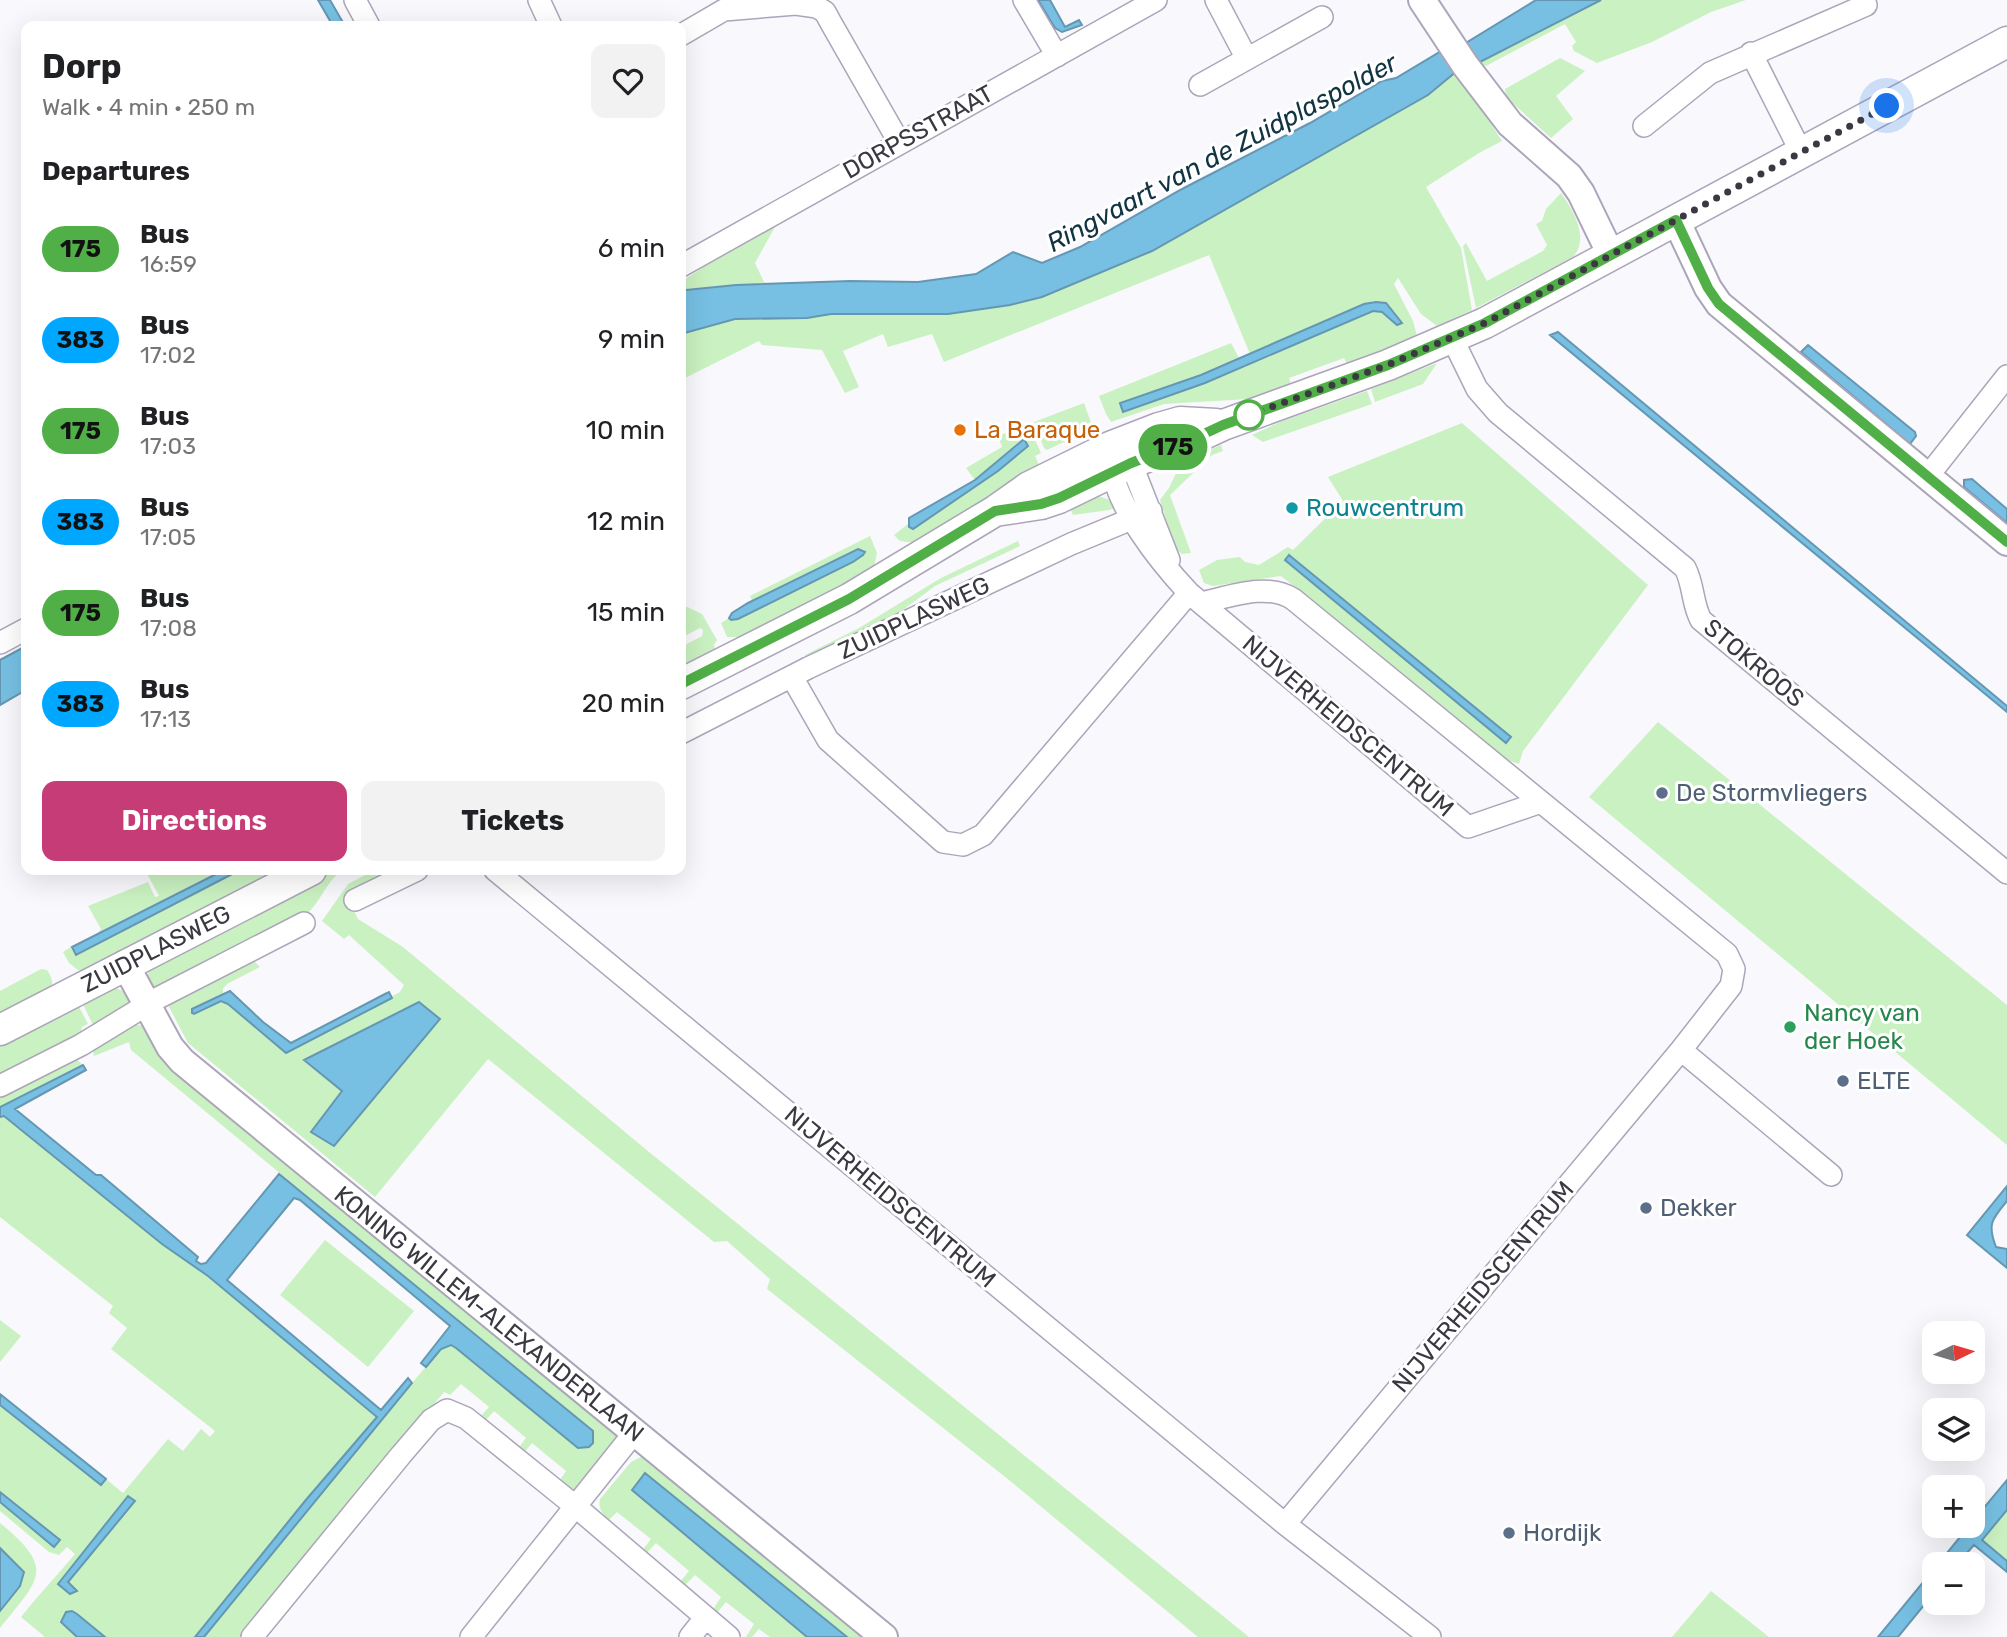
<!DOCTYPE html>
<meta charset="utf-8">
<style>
:root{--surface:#fff;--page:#f2f2f2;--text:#202124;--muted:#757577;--accent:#c63c76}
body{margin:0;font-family:Rubik,sans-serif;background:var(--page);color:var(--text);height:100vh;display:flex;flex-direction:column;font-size:26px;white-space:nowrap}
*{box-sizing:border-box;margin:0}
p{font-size:23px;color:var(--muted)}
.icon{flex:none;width:38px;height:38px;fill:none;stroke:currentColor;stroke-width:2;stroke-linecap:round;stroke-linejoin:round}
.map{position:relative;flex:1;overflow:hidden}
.sheet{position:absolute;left:21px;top:21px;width:665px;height:854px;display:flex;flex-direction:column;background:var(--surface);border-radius:14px;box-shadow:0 7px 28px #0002}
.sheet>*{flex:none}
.badge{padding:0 14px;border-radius:23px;font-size:24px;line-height:46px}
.needle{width:46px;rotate:85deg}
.buttons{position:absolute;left:1922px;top:1321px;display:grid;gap:14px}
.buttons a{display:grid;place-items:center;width:63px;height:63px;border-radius:14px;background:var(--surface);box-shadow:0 7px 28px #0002;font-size:35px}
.you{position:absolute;width:35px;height:35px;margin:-18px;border:5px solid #fff;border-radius:50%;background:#1a73e8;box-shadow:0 0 0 10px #1a73e833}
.map>.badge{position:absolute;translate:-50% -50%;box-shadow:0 0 0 4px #fff}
h2{padding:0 21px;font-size:26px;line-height:63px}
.round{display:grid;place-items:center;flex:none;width:74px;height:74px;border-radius:14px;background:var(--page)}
.headline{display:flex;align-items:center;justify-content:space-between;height:119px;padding:0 21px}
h1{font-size:33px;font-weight:700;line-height:52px}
.button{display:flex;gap:14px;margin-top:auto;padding:14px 21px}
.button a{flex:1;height:80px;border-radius:14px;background:var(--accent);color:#fff;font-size:28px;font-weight:700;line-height:80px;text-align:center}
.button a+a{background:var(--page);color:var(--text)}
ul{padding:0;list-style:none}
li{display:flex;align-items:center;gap:21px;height:91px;padding:0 21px}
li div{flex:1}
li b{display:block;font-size:26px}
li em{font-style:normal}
li .badge{min-width:77px;font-weight:700;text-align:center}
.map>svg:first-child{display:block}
</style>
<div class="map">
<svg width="2007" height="1637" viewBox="0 0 2007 1637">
<rect width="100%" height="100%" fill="#f9f8fc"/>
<!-- green -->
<path fill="#caf1c1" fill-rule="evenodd" d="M 1601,0 L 1746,0 L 1711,12 L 1652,42 L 1597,63 L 1574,51 L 1572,46 L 1576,42 L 1565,24 L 1486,66 L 1478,63 Z
M 1560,58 L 1585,71 L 1556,96 L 1573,119 L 1551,138 L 1506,97 L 1505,89 Z
M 1457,71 L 1502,141 L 1479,153 L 1426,187 L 1461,248 L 1472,310 L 1437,326 L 1421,314 L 1398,278 L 1394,284 L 1413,321 L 1417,336 L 1347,364 L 1344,358 L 1289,378 L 1291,384 L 1249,399 L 1164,404 L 1111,422 L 1106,414 L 1099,396 L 1231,343 L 1239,358 L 1201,375 L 1120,403 L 1123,411 L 1205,383 L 1373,311 L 1381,312 L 1397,325 L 1386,304 L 1376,302 L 1364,304 L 1250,354 L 1209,255 L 944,362 L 932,334 L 888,347 L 883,334 L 843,351 L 859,387 L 845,393 L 822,350 L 762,345 L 759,341 L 681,380 L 681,334 L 735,319 L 807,318 L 831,314 L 949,314 L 1010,305 L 1042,297 L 1152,251 L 1428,95 Z
M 1561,193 C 1573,210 1590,238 1573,257 L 1476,308 L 1463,246 L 1466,243 L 1487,281 L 1543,251 L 1547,245 L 1536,224 L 1542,221 L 1546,209 Z
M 776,225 L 755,263 L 765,284 L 681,291 L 681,282 L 717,258 Z
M 1437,363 L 1423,384 L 1375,402 L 1371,389 Z
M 1367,391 L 1372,404 L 1263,442 L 1252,435 L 1280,422 Z
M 1084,403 L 1093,428 L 1047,450 L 1044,448 L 1034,422 Z
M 1462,423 L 1648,585 L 1523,751 L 1519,764 L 1502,758 L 1362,640 L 1281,576 L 1213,586 L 1204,583 L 1199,570 L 1217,560 L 1240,557 L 1245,562 L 1259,565 L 1288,547 L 1293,550 L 1343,501 L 1328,477 ZM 1290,555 L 1510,737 L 1506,743 L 1285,560 Z
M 1028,424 L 1041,453 L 1035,456 L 1043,474 L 915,543 L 900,541 L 894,535 L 908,524 L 909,527 L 998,471 L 1025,440 L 975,480 L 966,468 L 1002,447 L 998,436 Z
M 1221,445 L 1223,451 L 1212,455 L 1170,495 L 1191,553 L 1182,554 L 1175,548 L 1160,500 L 1169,488 L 1181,463 Z
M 1089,493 L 1110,500 L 1118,507 L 1109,510 L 1073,515 L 1066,500 Z
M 870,536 L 877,553 L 873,571 L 743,642 L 740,637 L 727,637 L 721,623 L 729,618 L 731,620 L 738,619 L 853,562 L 858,549 L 752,601 L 750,596 Z
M 1018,541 L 1020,546 L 935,586 L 888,621 L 807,661 L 805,655 L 859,628 L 941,578 Z
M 681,604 L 702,614 L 717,640 L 714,645 L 715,649 L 710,651 L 713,657 L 681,673 L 681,647 L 702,636 L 703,630 L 700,628 L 681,638 Z
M 1658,722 L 2007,1005 L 2007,1145 L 1589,797 Z
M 145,870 L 224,870 L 98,933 L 101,929 L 88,906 L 148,882 L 155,897 L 159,896 Z
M 240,870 L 291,870 L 93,970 L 78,970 L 69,963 L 63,952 L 72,946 L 77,954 Z
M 330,870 L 342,870 C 326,882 320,903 305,916 L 155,992 L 147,980 L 150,967 L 158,958 Z
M 375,870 L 395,870 L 346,895 L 358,919 L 403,947 L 649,1152 L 1249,1637 L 1198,1637 L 1009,1480 L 767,1289 L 770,1279 L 727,1241 L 714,1242 L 488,1059 L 375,1197 L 188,1043 L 168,1005 L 254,961 L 260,967 L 227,984 L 223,989 L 223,994 L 192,1009 L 195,1014 L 221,1001 L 228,1004 L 286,1053 L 400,992 L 404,985 L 349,935 L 344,939 L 322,921 L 348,884 ZM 440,1020 L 342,1091 L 304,1061 Z
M 41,969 L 47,970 C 51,976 54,982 51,989 L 0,1018 L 0,991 Z
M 114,987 L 127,993 L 130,1006 L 93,1025 L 80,998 Z
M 76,1001 L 88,1024 L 82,1027 L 80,1036 L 0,1080 L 0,1041 Z
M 132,1024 L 144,1026 L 618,1435 L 617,1443 L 578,1491 L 573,1491 L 558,1483 L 566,1471 L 532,1443 L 523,1454 L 517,1450 L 526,1438 L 494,1411 L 484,1422 L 479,1418 L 489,1407 L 461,1384 L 450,1395 L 444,1392 L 242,1637 L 204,1637 L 412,1383 L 441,1349 L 451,1345 L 456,1348 L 594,1435 L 592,1431 L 131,1050 L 129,1042 L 94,1056 L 92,1044 Z
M 72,1055 L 83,1065 L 0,1107 L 0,1092 Z
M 3,1115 L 162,1244 L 208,1276 L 377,1417 L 305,1501 L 195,1637 L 105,1637 L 61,1622 L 77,1637 L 45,1637 L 21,1617 C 38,1595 57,1576 75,1554 L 67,1547 L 59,1555 L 49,1552 L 0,1511 L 0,1502 L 54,1547 L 59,1540 L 0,1492 L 0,1404 L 101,1485 L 106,1479 L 123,1493 L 168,1439 L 183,1451 L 201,1429 L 210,1437 L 215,1431 L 111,1349 L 127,1328 L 109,1313 L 113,1306 L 0,1217 L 0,1117 ZM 127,1496 L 68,1583 L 58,1584 Z
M 325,1240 L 414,1311 L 368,1367 L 280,1295 Z
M 0,1320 L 21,1336 L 0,1362 Z
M 641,1457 L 646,1458 L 865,1637 L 847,1637 L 645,1474 L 632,1490 L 807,1637 L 770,1637 L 759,1629 L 752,1637 L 746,1637 L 754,1624 L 726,1602 L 716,1614 L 712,1611 L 721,1597 L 695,1575 L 684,1586 L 679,1583 L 689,1571 L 656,1543 L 645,1555 L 641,1552 L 651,1539 L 617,1512 L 609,1520 C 602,1513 598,1509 600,1499 L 631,1462 Z
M 2007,1510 L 2007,1561 L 1982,1540 Z
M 0,1523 C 56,1569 40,1578 0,1628 L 0,1611 L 20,1586 L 24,1572 L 0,1548 Z
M 1711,1591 L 1769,1637 L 1672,1637 Z"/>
<!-- water -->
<path fill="#77c0e3" stroke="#6597b2" stroke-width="2" d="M 318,0 L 330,0 L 345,26 L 333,26 Z
M 1038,0 L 1050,0 L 1065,27 L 1079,20 L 1082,25 L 1062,32 L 1055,28 Z
M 1536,0 L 1601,0 L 1478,63 L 1457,71 L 1428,95 L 1152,251 L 1042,297 L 1010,305 L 948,314 L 831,314 L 807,318 L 735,319 L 681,334 L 681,291 L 686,290 L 736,285 L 850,281 L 918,282 L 976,274 L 1013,252 L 1042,263 L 1080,247 L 1182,189 L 1310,123 L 1382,81 L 1396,78 L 1443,50 L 1464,44 Z
M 1376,302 L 1386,303 L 1402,323 L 1397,325 L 1382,312 L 1373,311 L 1205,383 L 1123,412 L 1120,403 L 1201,375 L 1364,304 Z
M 1558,332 L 2007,706 L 2007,712 L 1550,335 Z
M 1808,345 L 1915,432 L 1916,436 L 1910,444 L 1801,352 Z
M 1024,439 L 1028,446 L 998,471 L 913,529 L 909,527 L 909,518 L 975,480 Z
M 1972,479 L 2007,509 L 2007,523 L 1964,487 L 1964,480 Z
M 858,549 L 865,552 L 863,555 L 853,562 L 738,619 L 731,620 L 729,618 L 732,613 L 748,603 Z
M 1289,555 L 1511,737 L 1506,743 L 1285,560 Z
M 26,646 L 26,690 L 0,705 L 0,660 Z
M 224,870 L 240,870 L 76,955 L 72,947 Z
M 230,991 L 263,1022 L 291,1043 L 385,994 L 389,992 L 392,998 L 286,1053 L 228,1004 L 221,1001 L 194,1014 L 192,1013 L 192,1009 Z
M 419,1002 L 440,1019 L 334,1146 L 311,1132 L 342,1091 L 304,1060 Z
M 83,1065 L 86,1070 L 15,1109 L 96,1175 L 101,1175 L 198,1257 L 196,1261 L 201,1264 L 206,1263 L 279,1174 L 593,1431 L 593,1443 L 589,1447 L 578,1448 L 456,1348 L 451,1345 L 441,1349 L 426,1367 L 421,1363 L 450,1326 L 300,1200 L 294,1198 L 227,1280 L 381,1410 L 408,1378 L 412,1383 L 204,1637 L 195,1637 L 305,1501 L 377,1417 L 208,1276 L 162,1244 L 4,1116 L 0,1117 L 0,1107 Z
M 2007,1186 L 2007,1201 C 1992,1219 1987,1224 1996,1247 L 2007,1249 L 2007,1268 L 1967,1235 Z
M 0,1394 L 106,1479 L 101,1485 L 0,1405 Z
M 645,1473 L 847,1637 L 807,1637 L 632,1490 Z
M 2007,1480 L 2007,1510 L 1982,1540 L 2007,1561 L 2007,1572 L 1974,1545 L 1957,1564 L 1938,1564 L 1969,1526 L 1972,1526 L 1972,1522 Z
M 0,1492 L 60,1540 L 54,1547 L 0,1502 Z
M 128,1496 L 135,1501 L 68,1582 L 77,1591 L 70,1594 L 58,1584 Z
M 0,1548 L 24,1572 L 20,1586 L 0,1611 Z
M 1934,1569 L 1934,1593 L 1898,1637 L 1878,1637 Z
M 72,1611 L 77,1614 L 105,1637 L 77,1637 L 61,1622 L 66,1612 Z"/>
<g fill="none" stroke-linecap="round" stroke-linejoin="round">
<!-- minor casing -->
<g stroke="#aca5ba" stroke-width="24">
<path id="minor" d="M 355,0 L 369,26
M 539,0 L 551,26
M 1024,0 L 1057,56
M 1216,0 L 1247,59
M 681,35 L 724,10 L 796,4 L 817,7 L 825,12 L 831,23 L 899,142
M 1751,53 L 1801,152
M 1200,85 L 1322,17
M 1644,126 L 1710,73 L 1866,5
M 681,266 L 1156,0
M 1452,338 L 1477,389 L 1498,413 L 1685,568 C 1694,585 1692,604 1701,620 L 2007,873
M 1119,454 L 1131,463 L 1169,560
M 1111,460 C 1113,504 1160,562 1189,593 L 1468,827 L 1541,802
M 1928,476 L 2007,376
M 1201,603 C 1229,597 1267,582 1293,599 L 1727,954 L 1734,969 L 1731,986 L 1681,1050 L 1285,1524
M 0,643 L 26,629
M 792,677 L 828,740 L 943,842 L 963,845 L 983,835 L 1189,593
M 681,733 L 808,668 L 1071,544 L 1151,511
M 495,870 L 1285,1524 L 1430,1637
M 355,900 L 417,870
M 1681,1050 L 1831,1175
M 0,1086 L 81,1045 L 158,998 L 304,923
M 252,1637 L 401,1455 L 431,1420 L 447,1410 L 466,1418 L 575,1506 L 729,1637
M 471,1637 L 634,1433
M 690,1637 L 705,1618"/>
</g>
<!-- tertiary casing -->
<g stroke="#aca5ba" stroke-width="30">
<path id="tertiary" d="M 1422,0 L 1465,65 L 1510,124 L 1569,176 L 1581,193 L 1611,255
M 1676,220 L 1708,288 L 1719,304 L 2007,542
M 125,964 L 170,1047 L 182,1061 L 884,1637"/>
</g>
<!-- secondary casing -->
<g stroke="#aca5ba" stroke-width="33">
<path id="secondary" d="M 995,511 L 1041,504 L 1059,498 L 1131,463 L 1191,440 L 1223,425 L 1388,365 L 1485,323 L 2007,42
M 681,684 L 849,599 L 995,511 L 1029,487 L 1110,447 L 1159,428 L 1180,422 L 1216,424
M 0,1030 L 311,870"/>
</g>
<!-- minor -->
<use href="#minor" stroke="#fff" stroke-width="21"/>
<!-- tertiary -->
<use href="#tertiary" stroke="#fff" stroke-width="26"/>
<!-- secondary -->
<use href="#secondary" stroke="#fff" stroke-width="30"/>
</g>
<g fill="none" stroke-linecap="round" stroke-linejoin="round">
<!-- line casing -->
<g stroke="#fff" stroke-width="16">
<path id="line" d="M 681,684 L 849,599 L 995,511 L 1041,504 L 1059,498 L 1131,463 L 1191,440 L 1223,425 L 1388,365 L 1485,323 L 1676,220 L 1708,288 L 1719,304 L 2007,542"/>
</g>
<!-- line -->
<use href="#line" stroke="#50af46" stroke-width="10"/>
<!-- walk -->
<path stroke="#3b3841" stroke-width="7" stroke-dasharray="0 12.6" d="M 1249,415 L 1388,365 L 1485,323 L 1887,106"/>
</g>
<!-- markers -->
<circle fill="#fff" stroke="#50af46" stroke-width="3.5" cx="1249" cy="415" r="14"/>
<circle fill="#e8710a" stroke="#fff" stroke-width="2.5" cx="960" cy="430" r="7"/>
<circle fill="#0f9aa8" stroke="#fff" stroke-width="2.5" cx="1292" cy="508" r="7"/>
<g fill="#5c6f8a" stroke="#fff" stroke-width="2.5">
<circle cx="1662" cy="793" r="7"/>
<circle cx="1843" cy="1081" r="7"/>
<circle cx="1646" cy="1208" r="7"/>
<circle cx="1509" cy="1533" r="7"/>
</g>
<circle fill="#2e9e5b" stroke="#fff" stroke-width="2.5" cx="1790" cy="1027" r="7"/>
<g text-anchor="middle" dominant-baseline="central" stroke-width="6" stroke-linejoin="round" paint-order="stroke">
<!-- street labels -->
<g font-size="24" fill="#3b3841" stroke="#fff">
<text transform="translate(918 132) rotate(-29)">DORPSSTRAAT</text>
<text transform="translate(914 618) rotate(-25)">ZUIDPLASWEG</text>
<text transform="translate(1754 663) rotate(40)">STOKROOS</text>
<text transform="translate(1348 726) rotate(40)">NIJVERHEIDSCENTRUM</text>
<text transform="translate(156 949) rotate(-27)">ZUIDPLASWEG</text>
<text transform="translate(890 1197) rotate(40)">NIJVERHEIDSCENTRUM</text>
<text transform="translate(1483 1287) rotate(-50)">NIJVERHEIDSCENTRUM</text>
<text transform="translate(489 1314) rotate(39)">KONING WILLEM-ALEXANDERLAAN</text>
</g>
<!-- food labels -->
<g font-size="24" fill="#c56008" stroke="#fff" text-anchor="start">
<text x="974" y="430">La Baraque</text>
</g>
<!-- culture labels -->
<g font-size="24" fill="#0d838f" stroke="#fff" text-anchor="start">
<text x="1306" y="508">Rouwcentrum</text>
</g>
<!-- service labels -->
<g font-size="24" fill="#4e5e75" stroke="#fff" text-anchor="start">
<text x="1676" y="793">De Stormvliegers</text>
<text x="1857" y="1081">ELTE</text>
<text x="1660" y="1208">Dekker</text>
<text x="1523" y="1533">Hordijk</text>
</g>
<!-- leisure labels -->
<g font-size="24" fill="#27864d" stroke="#fff" text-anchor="start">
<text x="1804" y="1013">Nancy van<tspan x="1804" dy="28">der Hoek</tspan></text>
</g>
<!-- water labels -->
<g font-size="26" font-style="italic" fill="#113342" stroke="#fff">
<text transform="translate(1222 153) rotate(-28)">Ringvaart van de Zuidplaspolder</text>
</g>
</g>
</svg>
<div class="buttons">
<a><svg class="needle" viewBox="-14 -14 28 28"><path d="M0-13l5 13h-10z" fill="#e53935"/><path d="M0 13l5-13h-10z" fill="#757577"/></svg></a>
<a><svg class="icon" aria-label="layers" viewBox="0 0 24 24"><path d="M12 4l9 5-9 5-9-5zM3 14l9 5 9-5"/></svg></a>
<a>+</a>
<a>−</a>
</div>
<div class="you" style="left:1887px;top:106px"></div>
<b class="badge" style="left:1173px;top:447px;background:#50af46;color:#111">175</b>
<section class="sheet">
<div class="headline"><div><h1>Dorp</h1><p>Walk · 4 min · 250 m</p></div><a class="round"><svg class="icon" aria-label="heart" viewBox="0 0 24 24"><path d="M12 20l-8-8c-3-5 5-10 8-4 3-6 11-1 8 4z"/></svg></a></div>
<h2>Departures</h2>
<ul>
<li><span class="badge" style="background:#50af46;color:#111">175</span><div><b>Bus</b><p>16:59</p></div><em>6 min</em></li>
<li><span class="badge" style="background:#00a7ff;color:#111">383</span><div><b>Bus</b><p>17:02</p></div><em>9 min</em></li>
<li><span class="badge" style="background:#50af46;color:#111">175</span><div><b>Bus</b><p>17:03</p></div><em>10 min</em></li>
<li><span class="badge" style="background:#00a7ff;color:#111">383</span><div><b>Bus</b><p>17:05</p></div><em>12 min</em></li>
<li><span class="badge" style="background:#50af46;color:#111">175</span><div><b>Bus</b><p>17:08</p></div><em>15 min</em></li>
<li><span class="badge" style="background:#00a7ff;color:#111">383</span><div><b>Bus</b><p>17:13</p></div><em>20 min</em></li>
</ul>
<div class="button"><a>Directions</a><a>Tickets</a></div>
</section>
</div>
